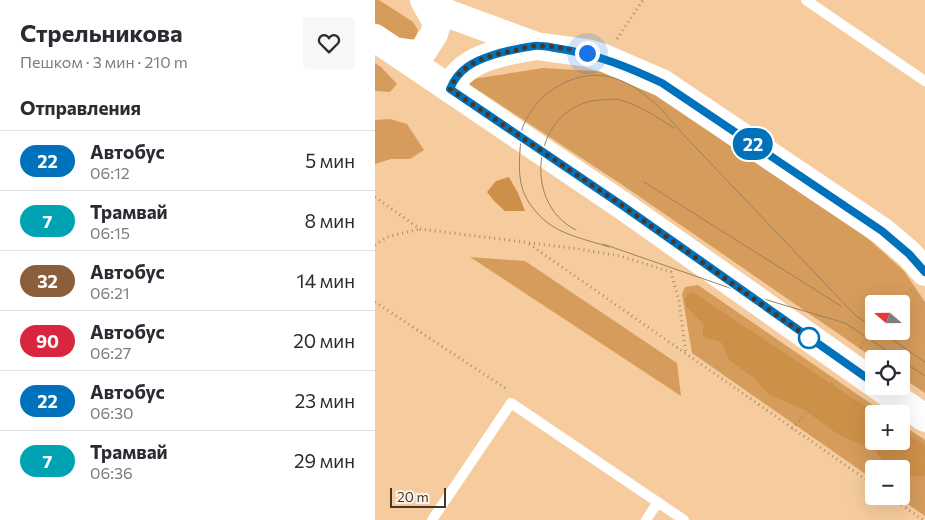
<!DOCTYPE html>
<html lang="ru">
<meta charset="utf-8">
<style>
:root{--surface:#fff;--page:#f7f7f7;--text:#2b2b33;--muted:#7c7c81;--line:#e1e1e2}
body{margin:0;font-family:Commissioner,sans-serif;background:var(--page);color:var(--text);height:100vh;display:flex;flex-direction:column;font-size:19px;white-space:nowrap}
*{box-sizing:border-box;margin:0}
p{font-size:16px;color:var(--muted)}
.icon{flex:none;width:28px;height:28px;fill:none;stroke:currentColor;stroke-width:2;stroke-linecap:round;stroke-linejoin:round}
.map{position:relative;flex:1;overflow:hidden}
.drawer{display:flex;flex-direction:column;background:var(--surface);width:375px}
.drawer>*{flex:none}
.badge{padding:0 10px;border-radius:16px;font-size:18px;line-height:32px}
.needle{width:32px;rotate:290deg}
.buttons{position:absolute;left:490px;top:295px;display:grid;gap:10px}
.buttons a{display:grid;place-items:center;width:45px;height:45px;border-radius:5px;background:var(--surface);box-shadow:0 5px 20px #0002;font-size:25px}
.scale{position:absolute;left:15px;bottom:12px;width:56px;box-sizing:border-box;padding-left:5px;border:2px solid #483725;border-top:0;font-size:14px;line-height:18px;white-space:nowrap;color:#483725;-webkit-text-stroke:4px #fcf4eb;paint-order:stroke}
.you{position:absolute;width:25px;height:25px;margin:-12px;border:4px solid #fff;border-radius:50%;background:#1a73e8;box-shadow:0 0 0 8px #1a73e833}
.map>.badge{position:absolute;translate:-50% -50%;box-shadow:0 0 0 2px #fff}
h2{padding:0 20px;font-size:19px;line-height:45px}
.round{display:grid;place-items:center;flex:none;width:52px;height:52px;border-radius:5px;background:var(--page)}
.overview{display:flex;align-items:center;justify-content:space-between;height:85px;padding:0 20px}
h1{font-size:24px;font-weight:700;line-height:38px}
ul{padding:0;list-style:none}
li{display:flex;align-items:center;gap:15px;height:60px;padding:0 20px;border-top:1px solid var(--line)}
li div{flex:1}
li b{display:block;font-size:19px}
li em{font-style:normal}
li .badge{min-width:55px;font-weight:700;text-align:center}
main{display:flex;flex:1;min-height:0}
.map>svg:first-child{display:block}
</style>
<main>
<section class="drawer">
<div class="overview"><div><h1>Стрельникова</h1><p>Пешком · 3 мин · 210 m</p></div><a class="round"><svg class="icon" aria-label="heart" viewBox="0 0 24 24"><path d="M12 20l-8-8c-3-5 5-10 8-4 3-6 11-1 8 4z"/></svg></a></div>
<h2>Отправления</h2>
<ul>
<li><span class="badge" style="background:#0072bc;color:#fff">22</span><div><b>Автобус</b><p>06:12</p></div><em>5 мин</em></li>
<li><span class="badge" style="background:#00a3b4;color:#fff">7</span><div><b>Трамвай</b><p>06:15</p></div><em>8 мин</em></li>
<li><span class="badge" style="background:#8b5e3c;color:#fff">32</span><div><b>Автобус</b><p>06:21</p></div><em>14 мин</em></li>
<li><span class="badge" style="background:#d7263d;color:#fff">90</span><div><b>Автобус</b><p>06:27</p></div><em>20 мин</em></li>
<li><span class="badge" style="background:#0072bc;color:#fff">22</span><div><b>Автобус</b><p>06:30</p></div><em>23 мин</em></li>
<li><span class="badge" style="background:#00a3b4;color:#fff">7</span><div><b>Трамвай</b><p>06:36</p></div><em>29 мин</em></li>
</ul>
</section>
<div class="map">
<svg width="550" height="520" viewBox="0 0 550 520">
<rect width="100%" height="100%" fill="#f6cc9f"/>
<!-- green -->
<path fill="#d59c5b" fill-rule="evenodd" d="M 0,0 L 4,0 L 38,22 L 43,30 L 40,39 L 29,42 L 0,23 Z
M 0,63 L 6,67 L 22,84 L 15,92 L 0,91 Z
M 168,68 L 235,72 L 279,92 L 488,234 L 529,271 L 550,302 L 550,393 L 526,377 L 526,359 L 500,359 L 246,184 L 94,84 L 98,79 ZM 499,304 L 526,304 L 526,331 L 499,331 Z
M 15,119 L 32,124 L 49,150 L 35,159 L 16,159 L 0,164 L 0,120 Z
M 95,257 L 150,261 L 302,363 L 306,396 Z
M 323,285 L 511,414 L 499,414 L 499,441 L 526,441 L 526,424 L 550,440 L 550,516 L 521,496 L 526,496 L 526,469 L 499,469 L 499,480 L 317,353 L 307,294 L 310,287 Z"/>
<!-- forest -->
<path fill="#cd9048" d="M 134,177 L 143,193 L 150,211 L 130,211 L 119,201 L 112,192 L 121,181 Z
M 315,292 L 322,295 L 502,414 L 499,414 L 499,441 L 526,441 L 526,430 L 550,445 L 550,476 L 542,477 L 526,472 L 526,469 L 517,469 L 513,467 L 500,450 L 464,435 L 431,411 L 393,394 L 379,378 L 354,360 L 346,342 L 328,337 L 328,324 L 311,306 L 310,298 Z"/>
<g fill="none" stroke-linecap="round" stroke-linejoin="round">
<!-- path -->
<path stroke="#ab8c6a" stroke-width="3" stroke-dasharray="1 4" stroke-linecap="butt" d="M 242,39 L 268,0
M 0,197 L 45,229 L 204,249 L 245,256 L 296,272 L 304,301 L 311,354
M 154,244 L 499,485
M 0,245 L 12,237 L 45,229
M 0,302 L 133,390
M 521,304 L 530,294 L 537,289
M 485,348 L 499,329
M 417,429 L 458,382
M 514,496 L 548,520"/>
<!-- service -->
<path stroke="#fff" stroke-width="10" d="M 431,0 L 550,81
M 57,520 L 136,403 L 309,520
M 271,520 L 283,502"/>
<!-- secondary -->
<path stroke="#fff" stroke-width="28" d="M 49,0 L 74,14 L 161,46 L 212,53 L 229,58 L 287,83 L 507,231 L 534,254 L 550,272
M 0,38 L 248,206 L 499,383
M 20,51 L 40,54 L 48,51 L 59,34 L 62,23 L 49,0
M 75,89 C 88,56 130,52 161,46
M 503,386 L 550,418"/>
<!-- tram -->
<path stroke="#9c7f60" stroke-width="1" d="M 269,182 L 466,306
M 201,230 C 144,202 159,104 225,100 C 231,100 239,98 245,100 C 264,105 282,117 299,128
M 228,244 L 375,295 L 470,323 L 525,359
M 234,247 C 213,240 185,235 168,219 C 145,197 143,180 145,150 C 146,142 145,132 149,124 C 163,91 203,67 239,78 C 267,87 288,110 306,132 L 481,316 L 499,327
M 505,331 L 550,362
M 526,360 L 550,376"/>
</g>
<g fill="none" stroke-linecap="round" stroke-linejoin="round">
<!-- line casing -->
<g stroke="#fff" stroke-width="11">
<path id="line" d="M 499,383 L 248,206 L 75,89 C 83,69 99,61 118,55 C 131,51 145,48 159,46 C 168,45 178,48 186,49 C 224,55 253,67 287,83 L 507,231 L 534,254 L 550,272"/>
</g>
<!-- line -->
<use href="#line" stroke="#0072bc" stroke-width="8"/>
<!-- walk -->
<path stroke="#483725" stroke-width="5" stroke-dasharray="0 9" d="M 212,53 C 195,50 177,45 161,46 C 155,46 148,48 142,50 C 116,55 86,61 75,89 L 248,206 L 434,338"/>
</g>
<!-- markers -->
<circle fill="#fff" stroke="#0072bc" stroke-width="2.5" cx="434" cy="338" r="10"/>
</svg>
<div class="buttons">
<a><svg class="needle" viewBox="-14 -14 28 28"><path d="M0-13l5 13h-10z" fill="#e53935"/><path d="M0 13l5-13h-10z" fill="#7c7c81"/></svg></a>
<a><svg class="icon" aria-label="locate" viewBox="0 0 24 24"><circle cx="12" cy="12" r="6"/><path d="M12 2v4M12 18v4M2 12h4M18 12h4"/></svg></a>
<a>+</a>
<a>−</a>
</div>
<div class="scale">20 m</div>
<div class="you" style="left:212px;top:53px"></div>
<b class="badge" style="left:378px;top:144px;background:#0072bc;color:#fff">22</b>
</div>
</main>
